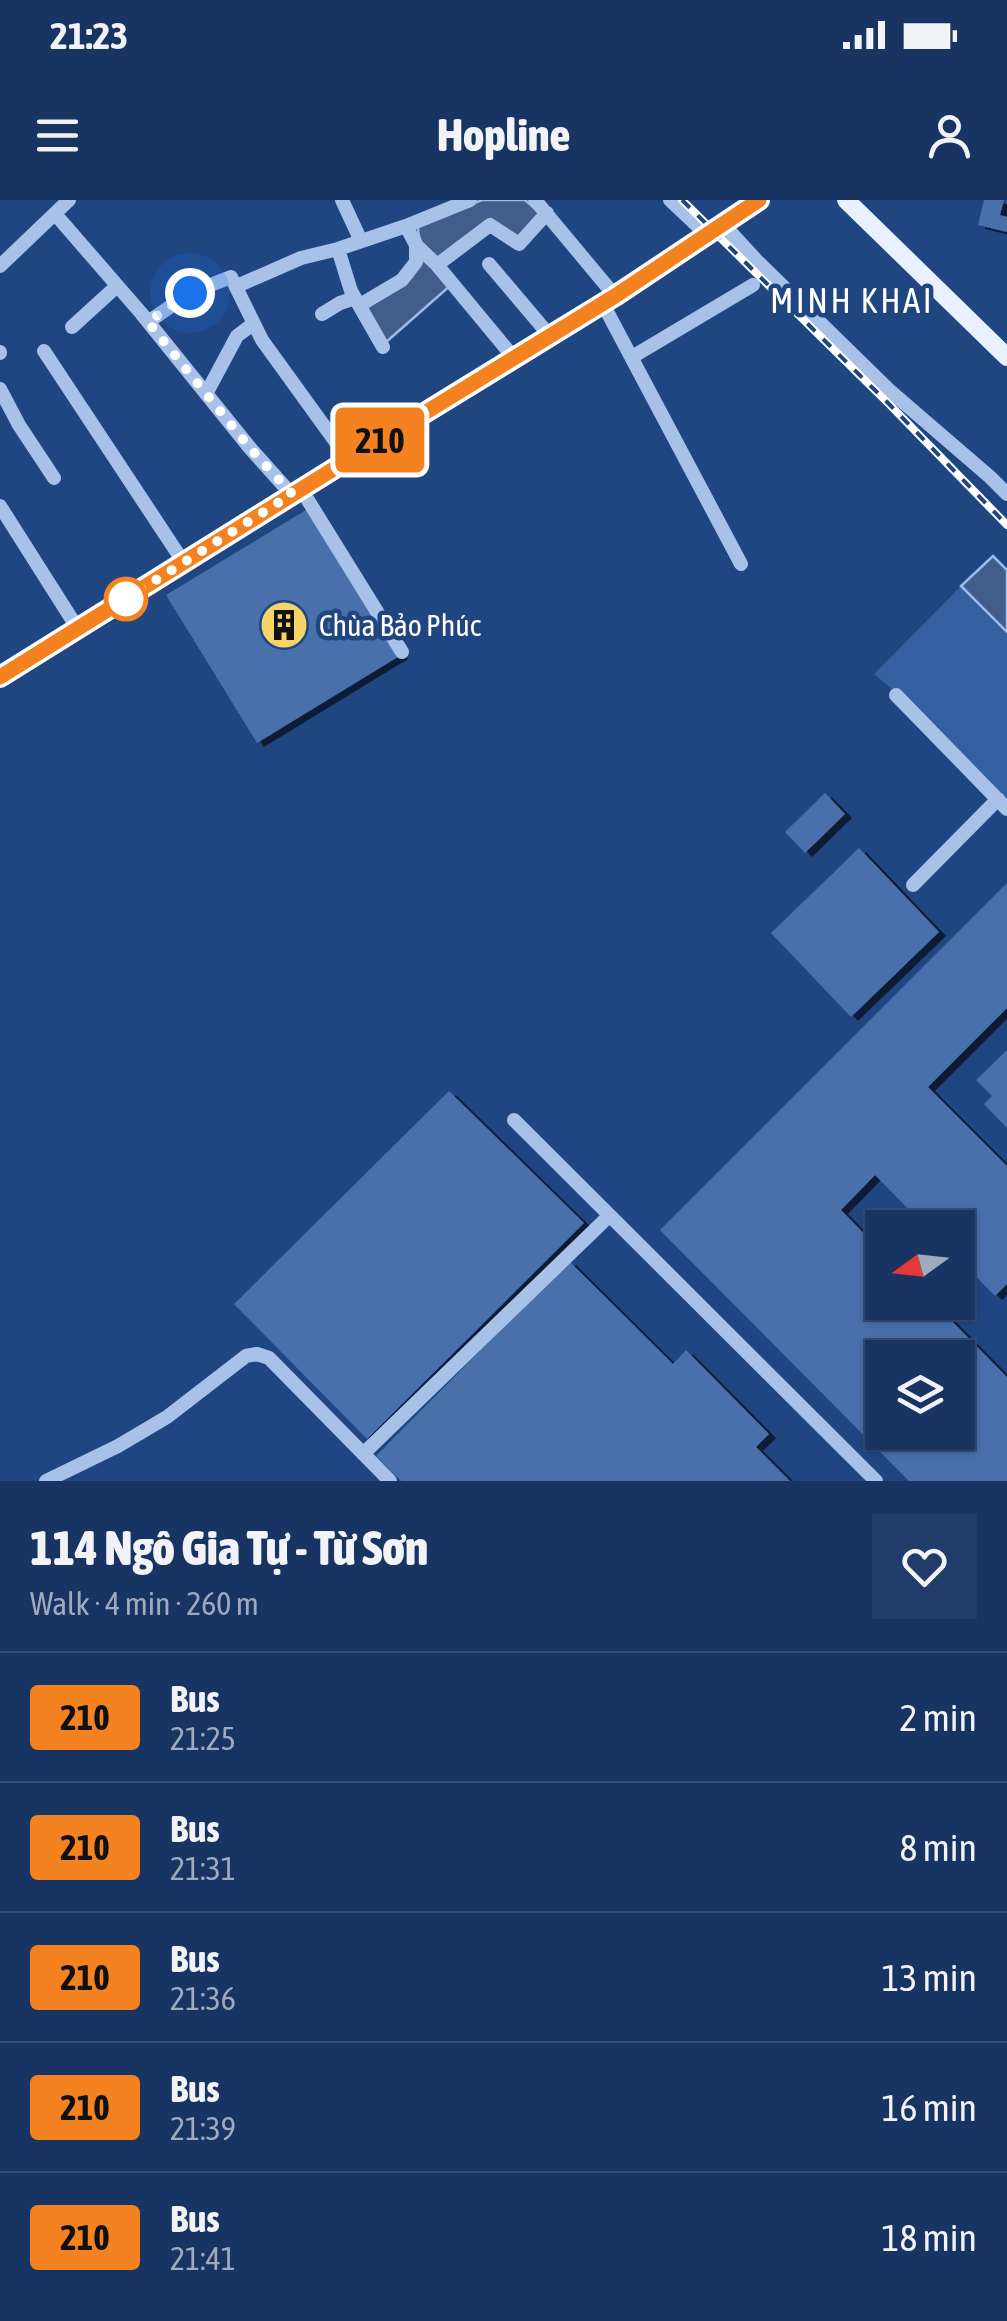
<!DOCTYPE html>
<meta charset="utf-8">
<style>
:root{--surface:#183462;--page:#213c68;--text:#f1f3f6;--muted:#9faabe;--line:#364f77}
body{margin:0;font-family:"Asap Condensed",sans-serif;background:var(--page);color:var(--text);height:100vh;display:flex;flex-direction:column;font-size:38px;white-space:nowrap}
*{box-sizing:border-box;margin:0}
p{font-size:32px;color:var(--muted)}
.icon{flex:none;width:55px;height:55px;fill:none;stroke:currentColor;stroke-width:2;stroke-linecap:round;stroke-linejoin:round}
.map{position:relative;height:1281px;overflow:hidden}
.details{display:flex;flex-direction:column;background:var(--surface);flex:1}
.details>*{flex:none}
.badge{padding:0 20px;border-radius:8px;font-size:35px;line-height:65px}
.needle{width:65px;rotate:255deg}
.controls{position:absolute;left:865px;top:1010px;display:grid;gap:20px}
.controls a{display:grid;place-items:center;width:110px;height:110px;border-radius:0px;background:var(--surface);box-shadow:0 2px 8px #0004,0 0 0 2px var(--line);font-size:50px}
.you{position:absolute;width:50px;height:50px;margin:-25px;border:8px solid #fff;border-radius:50%;background:#1a73e8;box-shadow:0 0 0 15px #1a73e833}
.map>.badge{position:absolute;translate:-50% -50%;box-shadow:0 0 0 5px #fff}
.round{display:grid;place-items:center;flex:none;width:105px;height:105px;border-radius:0px;background:var(--page)}
.headline{display:flex;align-items:center;justify-content:space-between;height:170px;padding:0 30px}
h1{font-size:48px;font-weight:800;line-height:75px}
ul{padding:0;list-style:none}
li{display:flex;align-items:center;gap:30px;height:130px;padding:0 30px;border-top:2px solid var(--line)}
li div{flex:1}
li b{display:block;font-size:38px}
li em{font-style:normal}
li .badge{min-width:110px;font-weight:700;text-align:center}
.status{display:flex;justify-content:space-between;align-items:center;height:70px;padding:0 50px;background:var(--surface);direction:ltr}
.status svg{height:28px;fill:currentColor}
header{display:flex;justify-content:space-between;align-items:center;height:130px;padding:0 30px;background:var(--surface);font-size:45px;font-weight:800}
.map>svg:first-child{display:block}
</style>
<div class="status"><b>21:23</b><svg viewBox="0 0 49 12"><path d="M0 12V9h3v3zM5 12V6h3v6zM10 12V3h3v9zM15 12V0h3v12zM26 1h20v11H26zM47 4h2v5h-2z"/></svg></div>
<header><svg class="icon" aria-label="menu" viewBox="0 0 24 24"><path d="M4 6h16M4 12h16M4 18h16"/></svg>Hopline<svg class="icon" aria-label="person" viewBox="0 0 24 24"><circle cx="12" cy="8" r="4"/><path d="M4 21q1-7 8-7t8 7"/></svg></header>
<div class="map">
<svg width="1007" height="1281" viewBox="0 0 1007 1281">
<defs>
<filter id="shadow"><feDropShadow dx="7" dy="4" stdDeviation="0" flood-color="#0009"/></filter>
</defs>
<rect width="100%" height="100%" fill="#204682"/>
<!-- green -->
<path fill="#345fa0" d="M 961,386 L 1007,432 L 1007,601 L 936,526 L 874,474 Z"/>
<!-- water -->
<path fill="#425d8a" stroke="#9bbbea" stroke-width="2.5" d="M 482,0 L 525,0 L 540,13 L 521,38 L 491,21 L 438,62 C 427,52 417,41 418,26 Z
M 421,56 L 451,85 L 385,143 L 365,108 Z
M 993,356 L 1007,370 L 1007,432 L 961,386 Z"/>
<!-- building -->
<path fill="#4970ab" fill-rule="evenodd" filter="url(#shadow)" d="M 984,0 L 1004,0 L 1000,15 L 1007,17 L 1007,32 L 978,25 Z
M 311,307 L 401,455 L 257,543 L 166,395 Z
M 825,593 L 845,614 L 805,653 L 785,632 Z
M 859,648 L 939,732 L 851,817 L 771,733 Z
M 1007,683 L 1007,808 L 928,887 L 1007,966 L 1007,1084 L 995,1096 L 958,1058 L 958,1028 L 927,1028 L 875,975 L 841,1010 L 882,1052 L 882,1102 L 933,1102 L 1007,1177 L 1007,1281 L 909,1281 L 660,1030 ZM 882,1158 L 958,1158 L 958,1232 L 882,1232 Z
M 1007,850 L 1007,928 L 984,904 L 992,896 L 976,880 Z
M 449,891 L 584,1023 L 367,1239 L 234,1104 Z
M 569,1061 L 673,1164 L 686,1150 L 769,1234 L 756,1247 L 790,1281 L 401,1281 L 376,1256 Z"/>
<g fill="none" stroke-linecap="round" stroke-linejoin="round">
<!-- minor -->
<path stroke="#a7c1e8" stroke-width="14" d="M 342,0 L 361,41
M 535,0 L 615,96
M 670,0 L 708,36
M 56,15 L 141,113 L 250,248 L 292,295
M 724,25 L 757,61 L 889,190 L 990,277 L 1007,294
M 406,26 L 470,0
M 416,45 L 437,65 L 514,158
M 338,49 L 351,91 L 383,147
M 489,64 L 550,136
M 437,65 L 490,25 L 519,44 L 547,13
M 0,66 L 69,0
M 237,86 L 301,58 L 338,49 L 406,26 L 416,45 L 416,62 L 402,80 L 360,105
M 603,104 L 741,364
M 322,114 L 340,103 L 355,98
M 148,122 L 190,93 L 231,77 L 262,140 L 348,259
M 72,127 L 117,86
M 44,151 L 184,363
M 0,152 L 0,153
M 632,157 L 753,85
M 0,189 L 19,225 L 54,278
M 206,194 L 237,136 L 253,124
M 301,289 L 402,452
M 0,306 L 78,429
M 896,495 L 1007,609
M 913,685 L 998,599
M 514,920 L 876,1281
M 363,1254 L 609,1016
M 46,1281 L 118,1246 L 167,1217 L 246,1156 L 257,1154 L 269,1158 L 390,1281"/>
<!-- major -->
<path stroke="#eaf1fe" stroke-width="18" d="M 846,0 L 1007,157
M 0,477 C 131,396 261,312 393,232 C 516,157 642,85 758,0"/>
<!-- rail casing -->
<g stroke="#fff" stroke-width="8">
<path id="rail" d="M 682,0 L 889,204 L 1007,325"/>
</g>
<!-- rail -->
<use href="#rail" stroke="#204682" stroke-width="4" stroke-dasharray="11" stroke-linecap="butt"/>
</g>
<g fill="none" stroke-linecap="round" stroke-linejoin="round">
<!-- line casing -->
<g stroke="#fff" stroke-width="22">
<path id="line" d="M 0,477 L 348,260 L 615,96 L 759,0"/>
</g>
<!-- line -->
<use href="#line" stroke="#f58220" stroke-width="15"/>
<!-- walk -->
<path stroke="#fff" stroke-width="10" stroke-dasharray="0 18" d="M 126,399 L 292,294 L 250,248 L 148,122 L 190,93"/>
</g>
<!-- icons -->
<defs>
<g id="building-disc" transform="scale(2.5)"><circle r="9.5" fill="#f5d468" stroke="#204682"/><path d="M-4-6H4V6H1V3H-1V6H-4ZM-2.5-4.3h1.7v1.8h-1.7ZM.8-4.3h1.7v1.8H.8ZM-2.5-1h1.7V.8h-1.7ZM.8-1h1.7V.8H.8Z" fill="#111"/></g>
</defs>
<g fill-rule="evenodd">
<use href="#building-disc" x="284" y="425"/>
</g>
<!-- markers -->
<circle fill="#fff" stroke="#f58220" stroke-width="5" cx="126" cy="399" r="20"/>
<g text-anchor="middle" dominant-baseline="central" stroke-width="9" stroke-linejoin="round" paint-order="stroke">
<!-- poi labels -->
<g font-size="30" fill="#fff" stroke="#204682" text-anchor="start">
<text x="319" y="425">Chùa Bảo Phúc</text>
</g>
<!-- quarter labels -->
<g font-size="35" letter-spacing="2.5" fill="#fff" stroke="#204682">
<text x="852" y="100">MINH KHAI</text>
</g>
</g>
</svg>
<div class="controls">
<a><svg class="needle" viewBox="-14 -14 28 28"><path d="M0-13l5 13h-10z" fill="#e53935"/><path d="M0 13l5-13h-10z" fill="#9faabe"/></svg></a>
<a><svg class="icon" aria-label="layers" viewBox="0 0 24 24"><path d="M12 4l9 5-9 5-9-5zM3 14l9 5 9-5"/></svg></a>
</div>
<div class="you" style="left:190px;top:93px"></div>
<b class="badge" style="left:380px;top:240px;background:#f58220;color:#111">210</b>
</div>
<section class="details">
<div class="headline"><div><h1>114 Ngô Gia Tự - Từ Sơn</h1><p>Walk · 4 min · 260 m</p></div><a class="round"><svg class="icon" aria-label="heart" viewBox="0 0 24 24"><path d="M12 20l-8-8c-3-5 5-10 8-4 3-6 11-1 8 4z"/></svg></a></div>
<ul>
<li><span class="badge" style="background:#f58220;color:#111">210</span><div><b>Bus</b><p>21:25</p></div><em>2 min</em></li>
<li><span class="badge" style="background:#f58220;color:#111">210</span><div><b>Bus</b><p>21:31</p></div><em>8 min</em></li>
<li><span class="badge" style="background:#f58220;color:#111">210</span><div><b>Bus</b><p>21:36</p></div><em>13 min</em></li>
<li><span class="badge" style="background:#f58220;color:#111">210</span><div><b>Bus</b><p>21:39</p></div><em>16 min</em></li>
<li><span class="badge" style="background:#f58220;color:#111">210</span><div><b>Bus</b><p>21:41</p></div><em>18 min</em></li>
</ul>
</section>
